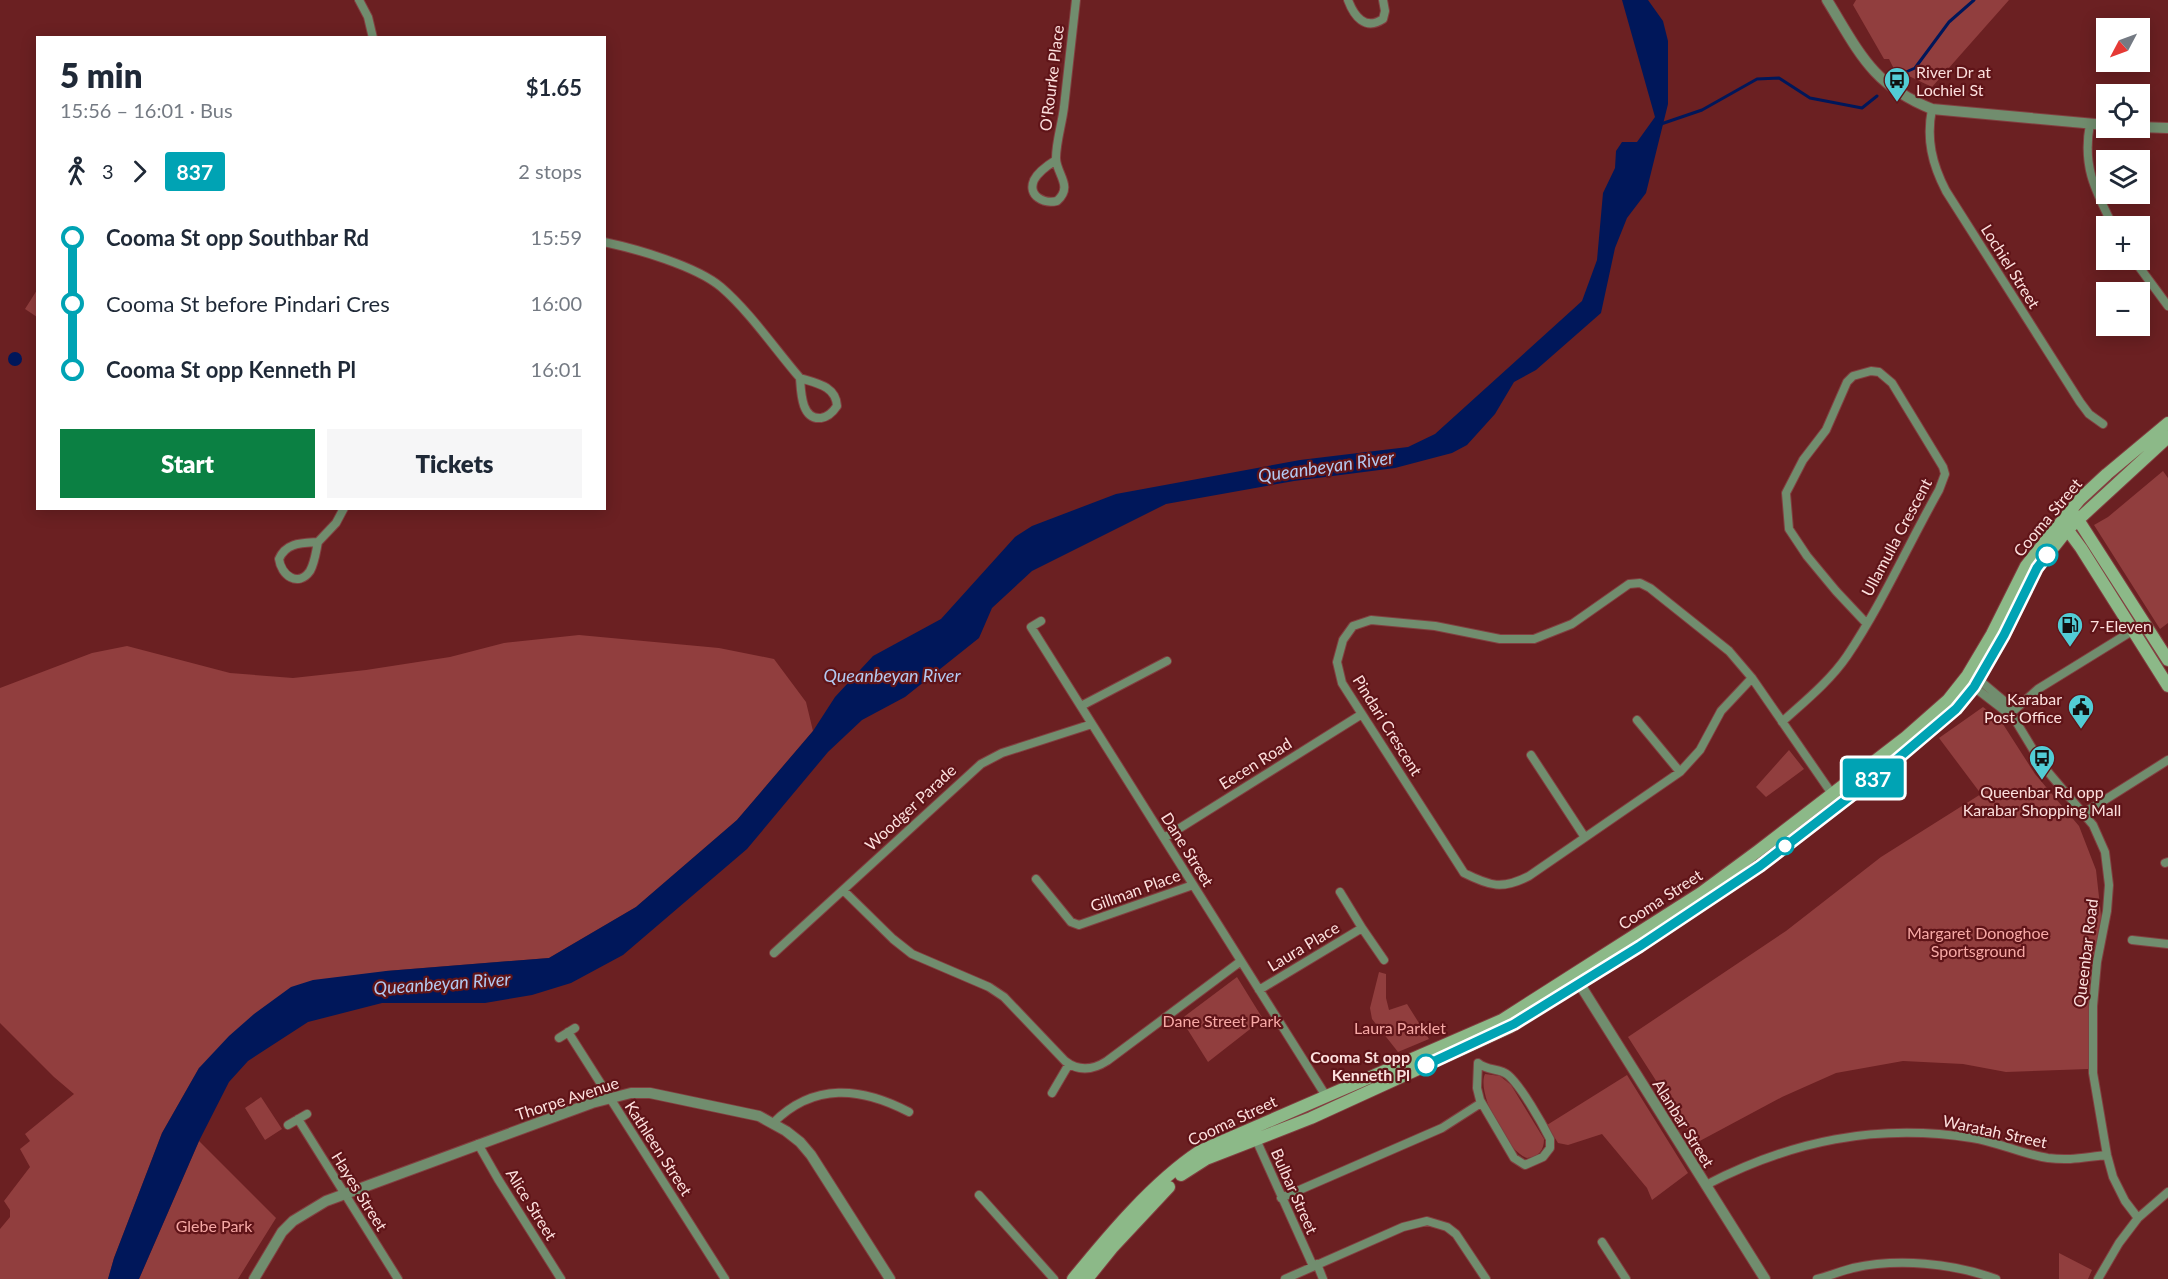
<!DOCTYPE html>
<meta charset="utf-8">
<style>
:root{--surface:#fff;--page:#f6f6f7;--text:#1f2937;--muted:#747a83;--accent:#0b8043}
body{margin:0;font-family:Lato,sans-serif;background:var(--page);color:var(--text);height:100vh;display:flex;flex-direction:column;font-size:22px;white-space:nowrap}
*{box-sizing:border-box;margin:0}
p{font-size:20px;color:var(--muted)}
.icon{flex:none;width:33px;height:33px;fill:none;stroke:currentColor;stroke-width:2;stroke-linecap:round;stroke-linejoin:round}
.map{position:relative;flex:1;overflow:hidden}
.drawer{position:absolute;left:36px;top:36px;width:570px;height:474px;display:flex;flex-direction:column;background:var(--surface);border-radius:0px;box-shadow:0 3px 15px #0003}
.drawer>*{flex:none}
.badge{padding:0 12px;border-radius:4px;font-size:21px;line-height:39px}
.needle{width:39px;rotate:229deg}
.buttons{position:absolute;left:2096px;top:18px;display:grid;gap:12px}
.buttons a{display:grid;place-items:center;width:54px;height:54px;border-radius:0px;background:var(--surface);box-shadow:0 3px 15px #0003;font-size:30px}
.map>.badge{position:absolute;translate:-50% -50%;box-shadow:0 0 0 3px #fff}
.legs{display:flex;align-items:center;gap:9px;height:66px;padding:0 24px;font-size:20px}
.legs p{margin-inline-start:auto}
.summary{display:flex;align-items:center;justify-content:space-between;height:102px;padding:0 24px}
h1{font-size:33px;font-weight:800;line-height:45px}
.primary-button{display:flex;gap:12px;margin-top:auto;padding:12px 24px}
.primary-button a{flex:1;height:69px;border-radius:0px;background:var(--accent);color:#fff;font-size:24px;font-weight:800;line-height:69px;text-align:center}
.primary-button a+a{background:var(--page);color:var(--text)}
ul{padding:0 24px;list-style:none}
li{display:flex;align-items:center;gap:21px;height:66px;font-size:22px}
li i{display:grid;place-items:center;width:9px;height:100%;margin:0 8px;background:currentColor}
li i::after{content:'';width:15px;height:15px;margin:-8px;border:4px solid;border-radius:50%;background:var(--surface)}
li p{margin-inline-start:auto}
li:first-child i{background:linear-gradient(#0000 50%,currentColor 0)}
li:last-child i{background:linear-gradient(currentColor 50%,#0000 0)}
.map>svg:first-child{display:block}
</style>
<div class="map">
<svg width="2168" height="1279" viewBox="0 0 2168 1279">
<rect width="100%" height="100%" fill="#6b2022"/>
<!-- green -->
<path fill="#913e3e" d="M 1856,0 L 2009,0 L 1932,87 L 1894,69 L 1889,59 L 1884,59 L 1853,5 Z
M 37,290 L 37,317 L 25,309 Z
M 2163,471 L 2168,478 L 2168,623 L 2160,629 L 2094,525 L 2108,517 Z
M 579,635 L 719,648 L 774,659 L 806,702 L 813,731 L 737,820 L 636,907 L 549,958 L 386,971 L 199,1068 L 162,1133 L 114,1258 L 108,1279 L 0,1279 L 0,1229 L 10,1217 L 10,1210 L 4,1201 L 30,1167 L 20,1149 L 30,1141 L 25,1134 L 74,1094 L 54,1077 L 0,1023 L 0,688 L 92,653 L 127,646 L 230,673 L 293,678 L 366,670 L 450,657 L 504,643 Z
M 1983,707 L 2001,721 L 2035,774 L 2079,826 L 2096,870 L 2103,933 L 2093,998 L 2088,1069 L 2006,1072 L 1963,1064 L 1903,1061 L 1836,1073 L 1782,1097 L 1696,1143 L 1628,1037 L 1786,931 L 1881,857 L 1981,794 L 1939,738 Z
M 1789,750 L 1804,769 L 1766,797 L 1756,787 Z
M 1379,972 L 1386,974 L 1386,998 L 1389,1010 L 1407,1004 L 1429,1039 L 1398,1052 L 1372,1019 L 1370,1008 Z
M 1237,977 L 1263,1019 L 1208,1062 L 1181,1019 Z
M 1485,1074 L 1500,1076 L 1511,1085 L 1544,1139 C 1544,1150 1539,1157 1527,1158 C 1508,1153 1476,1093 1485,1074 Z
M 1627,1075 L 1688,1173 L 1652,1200 L 1647,1188 L 1602,1134 L 1568,1145 L 1558,1143 L 1547,1125 Z
M 261,1097 L 282,1129 L 265,1140 L 245,1108 Z
M 199,1141 L 276,1218 L 238,1279 L 139,1279 Z
M 2059,1253 L 2092,1270 L 2088,1279 L 2059,1279 Z"/>
<!-- water -->
<path fill="#00175a" d="M 1622,0 L 1648,0 L 1663,21 L 1668,41 L 1668,104 L 1646,193 L 1627,218 L 1615,248 L 1601,313 L 1536,370 L 1514,382 L 1495,414 L 1467,445 L 1452,453 L 1395,468 L 1294,481 L 1166,504 L 1032,571 L 992,608 L 979,638 L 905,697 L 862,720 L 828,752 L 747,849 L 623,955 L 571,983 L 532,995 L 485,1003 L 382,1003 L 308,1022 L 248,1061 L 229,1082 L 199,1141 L 139,1279 L 108,1279 L 114,1258 L 162,1133 L 199,1068 L 229,1036 L 254,1014 L 291,987 L 313,980 L 386,971 L 549,958 L 636,907 L 737,820 L 813,731 L 835,697 L 873,656 L 941,619 L 1015,537 L 1032,526 L 1116,494 L 1300,460 L 1408,447 L 1435,434 L 1582,301 L 1597,260 L 1603,193 L 1615,168 L 1616,151 L 1622,142 L 1637,142 L 1655,117 Z
M8 359a7 7 0 1 1 14 0a7 7 0 1 1-14 0Z"/>
<g fill="none" stroke-linecap="round" stroke-linejoin="round">
<!-- stream -->
<path stroke="#00175a" stroke-width="3" d="M 1897,76 L 1915,68 L 1949,22 L 1974,0
M 1661,124 L 1702,110 L 1757,79 L 1779,78 L 1810,98 L 1862,108 L 1877,96"/>
<!-- minor casing -->
<g stroke="#823f40" stroke-width="10">
<path id="minor" d="M 359,0 L 368,17 L 373,38
M 1348,0 C 1354,16 1365,31 1383,19 L 1385,11 L 1383,0
M 1932,109 C 1926,139 1932,164 1946,191 L 2080,402 L 2089,414 L 2103,424
M 2090,124 C 2082,166 2095,190 2113,226
M 1056,160 C 1048,165 1038,172 1034,180 C 1027,196 1044,204 1057,201 C 1074,186 1056,174 1056,158 C 1056,142 1062,124 1064,107 C 1068,72 1072,36 1076,0
M 604,242 C 637,249 696,266 721,287 C 750,312 775,349 800,378
M 2134,260 L 2168,306
M 800,378 C 816,383 836,386 837,406 C 833,412 828,417 821,418 C 801,420 801,391 800,378 Z
M 318,542 C 316,551 315,562 310,571 C 298,588 281,575 279,559 C 286,542 303,543 318,542 Z
M 318,542 L 336,523 L 344,508
M 1041,621 L 1031,627 L 1326,1096
M 1752,678 L 1721,711 L 1700,750 L 1680,772 L 1529,876 C 1502,890 1490,886 1464,873 L 1349,694 L 1342,683 L 1337,662 L 1343,640 L 1353,626 L 1371,620 L 1435,626 L 1500,639 L 1534,639 L 1572,624 L 1629,584 L 1640,583 L 1650,588 L 1729,651 L 1752,678 L 1839,804
M 1978,679 L 2003,700 L 2043,766 L 2093,825 L 2105,852 L 2109,885 L 2107,911 L 2097,962 L 2093,1006 L 2093,1073 L 2107,1155 L 2113,1177 L 2125,1201 L 2138,1218
M 1974,687 L 2009,714
M 1081,706 L 1167,661
M 2010,714 L 2038,689 L 2145,623
M 1637,720 L 1680,772
M 1782,722 C 1804,702 1830,681 1847,656 C 1882,604 1908,545 1939,490 L 1945,474 L 1943,467 L 1892,383 L 1879,372 L 1871,371 L 1853,376 L 1847,382 L 1826,430 L 1803,460 L 1786,493 L 1789,529 L 1807,556 L 1836,591 L 1867,624
M 1531,755 L 1584,836
M 2084,813 L 2168,760
M 1164,838 L 1362,714
M 2165,863 L 2168,862
M 1036,879 L 1071,922 L 1079,925 L 1193,885
M 843,890 L 893,939 L 912,954 L 989,987 L 1004,997 L 1065,1061 C 1079,1072 1093,1070 1107,1061 L 1241,961
M 1362,928 L 1384,960
M 2132,940 L 2168,944
M 774,953 L 981,764 L 1002,753 L 1092,724
M 1259,990 L 1362,928 L 1340,892
M 568,1032 L 725,1279
M 559,1038 L 575,1028
M 1478,1063 C 1487,1071 1500,1068 1508,1075 C 1521,1086 1542,1123 1550,1139 L 1550,1148 L 1543,1157 L 1525,1165 L 1514,1158 L 1480,1100 L 1477,1088 Z
M 1052,1093 L 1069,1064
M 298,1119 L 398,1279
M 773,1123 C 814,1082 861,1087 909,1112
M 288,1125 L 307,1114
M 1254,1135 L 1313,1266
M 478,1144 L 498,1179 L 561,1279
M 1706,1185 C 1791,1141 1876,1123 1972,1138 C 1998,1142 2022,1154 2048,1158 C 2071,1161 2085,1157 2107,1155
M 979,1195 L 1054,1279
M 1281,1198 L 1442,1128 L 1481,1103
M 1602,1242 L 1626,1279
M 1317,1264 L 1323,1279
M 1285,1279 L 1403,1227 L 1427,1221 L 1447,1227 L 1456,1234 L 1486,1279
M 1817,1279 C 1829,1276 1841,1271 1853,1268 C 1898,1258 1952,1263 1996,1279
M 2098,1279 L 2119,1243 L 2138,1218 L 2168,1192"/>
</g>
<!-- tertiary casing -->
<g stroke="#823f40" stroke-width="12">
<path id="tertiary" d="M 1827,0 C 1859,52 1872,85 1932,109 L 2106,125
M 2139,127 L 2168,128
M 1579,983 L 1765,1279
M 254,1279 L 282,1232 L 293,1221 L 326,1201 L 592,1103 L 631,1093 L 650,1093 L 759,1116 L 786,1131 L 800,1142 L 811,1155 L 890,1279"/>
</g>
<!-- secondary casing -->
<g stroke="#823f40" stroke-width="14">
<path id="secondary" d="M 2075,515 L 2168,660
M 2064,525 L 2081,548 L 2168,686
M 1181,1175 L 1206,1159 L 1311,1118 L 1510,1027 L 1640,946 L 1760,866 L 1883,771 L 1956,709 L 1974,687 L 2004,635 L 2037,568 L 2068,529 L 2168,437
M 1073,1279 C 1108,1236 1153,1182 1200,1151 L 1502,1020 L 1701,893 L 1758,851 L 1906,737 L 1948,700 L 1967,676 L 1992,634 L 2026,566 L 2048,538 L 2080,499 L 2107,474 L 2168,423
M 1087,1279 L 1112,1248 L 1169,1187"/>
</g>
<!-- minor -->
<use href="#minor" stroke="#718d6e" stroke-width="8"/>
<!-- tertiary -->
<use href="#tertiary" stroke="#718d6e" stroke-width="10"/>
<!-- secondary -->
<use href="#secondary" stroke="#8cb988" stroke-width="12"/>
</g>
<g fill="none" stroke-linecap="round" stroke-linejoin="round">
<!-- line-1 casing -->
<g stroke="#fff" stroke-width="14">
<path id="line-1" d="M 1426,1065 L 1514,1024 L 1640,946 L 1760,866 L 1883,771 L 1956,709 L 1974,687 L 2004,635 L 2037,568 L 2047,555"/>
</g>
<!-- line-1 -->
<use href="#line-1" stroke="#00a3b4" stroke-width="9"/>
</g>
<!-- icons -->
<defs>
<g id="bus-pin" transform="scale(1.35)"><path d="M0 17L-7.5 6A9.5 9.5 0 1 1 7.5 6Z" fill="#52ccd5" stroke="#5f1418"/><path d="M-5-6H5V4H4V6H2V4H-2V6H-4V4H-5ZM-3.5-4V0h7V-4ZM-3.5 1.2v1.5H-2V1.2ZM2 1.2v1.5H3.5V1.2Z" fill="#111"/></g>
<g id="fuel-pin" transform="scale(1.35)"><path d="M0 17L-7.5 6A9.5 9.5 0 1 1 7.5 6Z" fill="#52ccd5" stroke="#5f1418"/><path d="M-5.5-6h7V0h2V4h1.3V-2.5L3-4.5l.8-.8L6-3V5H2.5V1h-1V6h-7ZM-4.2-4.7v3.2H.2V-4.7Z" fill="#111"/></g>
<g id="civic-pin" transform="scale(1.35)"><path d="M0 17L-7.5 6A9.5 9.5 0 1 1 7.5 6Z" fill="#52ccd5" stroke="#5f1418"/><path d="M-.6-6.5H3V-4.5H.6V-3L4-1V1h2V6H-6V1h2V-1L-.6-3ZM-1.2 2.5V6h2.4V2.5Z" fill="#111"/></g>
</defs>
<g fill-rule="evenodd">
<use href="#bus-pin" x="1897" y="80"/>
<use href="#fuel-pin" x="2070" y="625"/>
<use href="#civic-pin" x="2081" y="707"/>
<use href="#bus-pin" x="2042" y="758"/>
</g>
<!-- markers -->
<g fill="#fff" stroke="#00a3b4" stroke-width="3">
<circle cx="2047" cy="555" r="10"/>
<circle cx="1785" cy="846" r="8"/>
<circle cx="1426" cy="1065" r="10"/>
</g>
<g text-anchor="middle" dominant-baseline="central" stroke-width="4.5" stroke-linejoin="round" paint-order="stroke">
<!-- poi labels -->
<g font-size="16" fill="#fcdfdd" stroke="#5f1418" text-anchor="start">
<text x="1916" y="71">River Dr at<tspan x="1916" dy="18">Lochiel St</tspan></text>
<text x="2090" y="625">7-Eleven</text>
<text x="2062" y="698" text-anchor="end">Karabar<tspan x="2062" dy="18">Post Office</tspan></text>
<text x="2042" y="791" text-anchor="middle">Queenbar Rd opp<tspan x="2042" dy="18">Karabar Shopping Mall</tspan></text>
</g>
<!-- street labels -->
<g font-size="16" fill="#fcdfdd" stroke="#5f1418">
<text transform="translate(1051 78) rotate(-83)">O'Rourke Place</text>
<text transform="translate(2011 266) rotate(58)">Lochiel Street</text>
<text transform="translate(2047 517) rotate(-50)">Cooma Street</text>
<text transform="translate(1896 537) rotate(-62)">Ullamulla Crescent</text>
<text transform="translate(1388 725) rotate(58)">Pindari Crescent</text>
<text transform="translate(1255 763) rotate(-32)">Eecen Road</text>
<text transform="translate(910 807) rotate(-43)">Woodger Parade</text>
<text transform="translate(1188 849) rotate(58)">Dane Street</text>
<text transform="translate(1135 890) rotate(-20)">Gillman Place</text>
<text transform="translate(1660 899) rotate(-33)">Cooma Street</text>
<text transform="translate(1303 946) rotate(-31)">Laura Place</text>
<text transform="translate(2085 953) rotate(-83)">Queenbar Road</text>
<text transform="translate(567 1098) rotate(-18)">Thorpe Avenue</text>
<text transform="translate(1232 1120) rotate(-25)">Cooma Street</text>
<text transform="translate(1684 1123) rotate(58)">Alanbar Street</text>
<text transform="translate(1995 1131) rotate(12)">Waratah Street</text>
<text transform="translate(659 1148) rotate(57)">Kathleen Street</text>
<text transform="translate(360 1191) rotate(58)">Hayes Street</text>
<text transform="translate(1295 1191) rotate(66)">Bulbar Street</text>
<text transform="translate(532 1204) rotate(58)">Alice Street</text>
</g>
<!-- park labels -->
<g font-size="16" fill="#f7a9a6" stroke="#5f1418">
<text x="1978" y="932">Margaret Donoghoe<tspan x="1978" dy="18">Sportsground</tspan></text>
<text x="1222" y="1020">Dane Street Park</text>
<text x="1400" y="1027">Laura Parklet</text>
<text x="214" y="1225">Glebe Park</text>
</g>
<!-- stop labels -->
<g font-size="16" font-weight="bold" fill="#fcdfdd" stroke="#5f1418" text-anchor="end">
<text x="1410" y="1056">Cooma St opp<tspan x="1410" dy="18">Kenneth Pl</tspan></text>
</g>
<!-- water labels -->
<g font-size="18" font-style="italic" fill="#b3c9f1" stroke="#5f1418">
<text transform="translate(1326 466) rotate(-8)">Queanbeyan River</text>
<text x="892" y="675">Queanbeyan River</text>
<text transform="translate(442 983) rotate(-4)">Queanbeyan River</text>
</g>
</g>
</svg>
<div class="buttons">
<a><svg class="needle" viewBox="-14 -14 28 28"><path d="M0-13l5 13h-10z" fill="#e53935"/><path d="M0 13l5-13h-10z" fill="#747a83"/></svg></a>
<a><svg class="icon" aria-label="locate" viewBox="0 0 24 24"><circle cx="12" cy="12" r="6"/><path d="M12 2v4M12 18v4M2 12h4M18 12h4"/></svg></a>
<a><svg class="icon" aria-label="layers" viewBox="0 0 24 24"><path d="M12 4l9 5-9 5-9-5zM3 14l9 5 9-5"/></svg></a>
<a>+</a>
<a>−</a>
</div>
<b class="badge" style="left:1873px;top:778px;background:#00a3b4;color:#fff">837</b>
<section class="drawer">
<div class="summary"><div><h1>5 min</h1><p>15:56 – 16:01 · Bus</p></div><b>$1.65</b></div>
<div class="legs"><svg class="icon" aria-label="walk" viewBox="0 0 24 24"><circle cx="13" cy="4" r="2"/><path d="M13 8l-2 6 4 7M11 14l-3 7M7 12l3-4h3l4 4"/></svg>3<svg class="icon" aria-label="forward" viewBox="0 0 24 24"><path d="M9 5l7 7-7 7"/></svg><b class="badge" style="background:#00a3b4;color:#fff">837</b><p>2 stops</p></div>
<ul>
<li><i style="color:#00a3b4"></i><b>Cooma St opp Southbar Rd</b><p>15:59</p></li>
<li><i style="color:#00a3b4"></i><span>Cooma St before Pindari Cres</span><p>16:00</p></li>
<li><i style="color:#00a3b4"></i><b>Cooma St opp Kenneth Pl</b><p>16:01</p></li>
</ul>
<div class="primary-button"><a>Start</a><a>Tickets</a></div>
</section>
</div>
